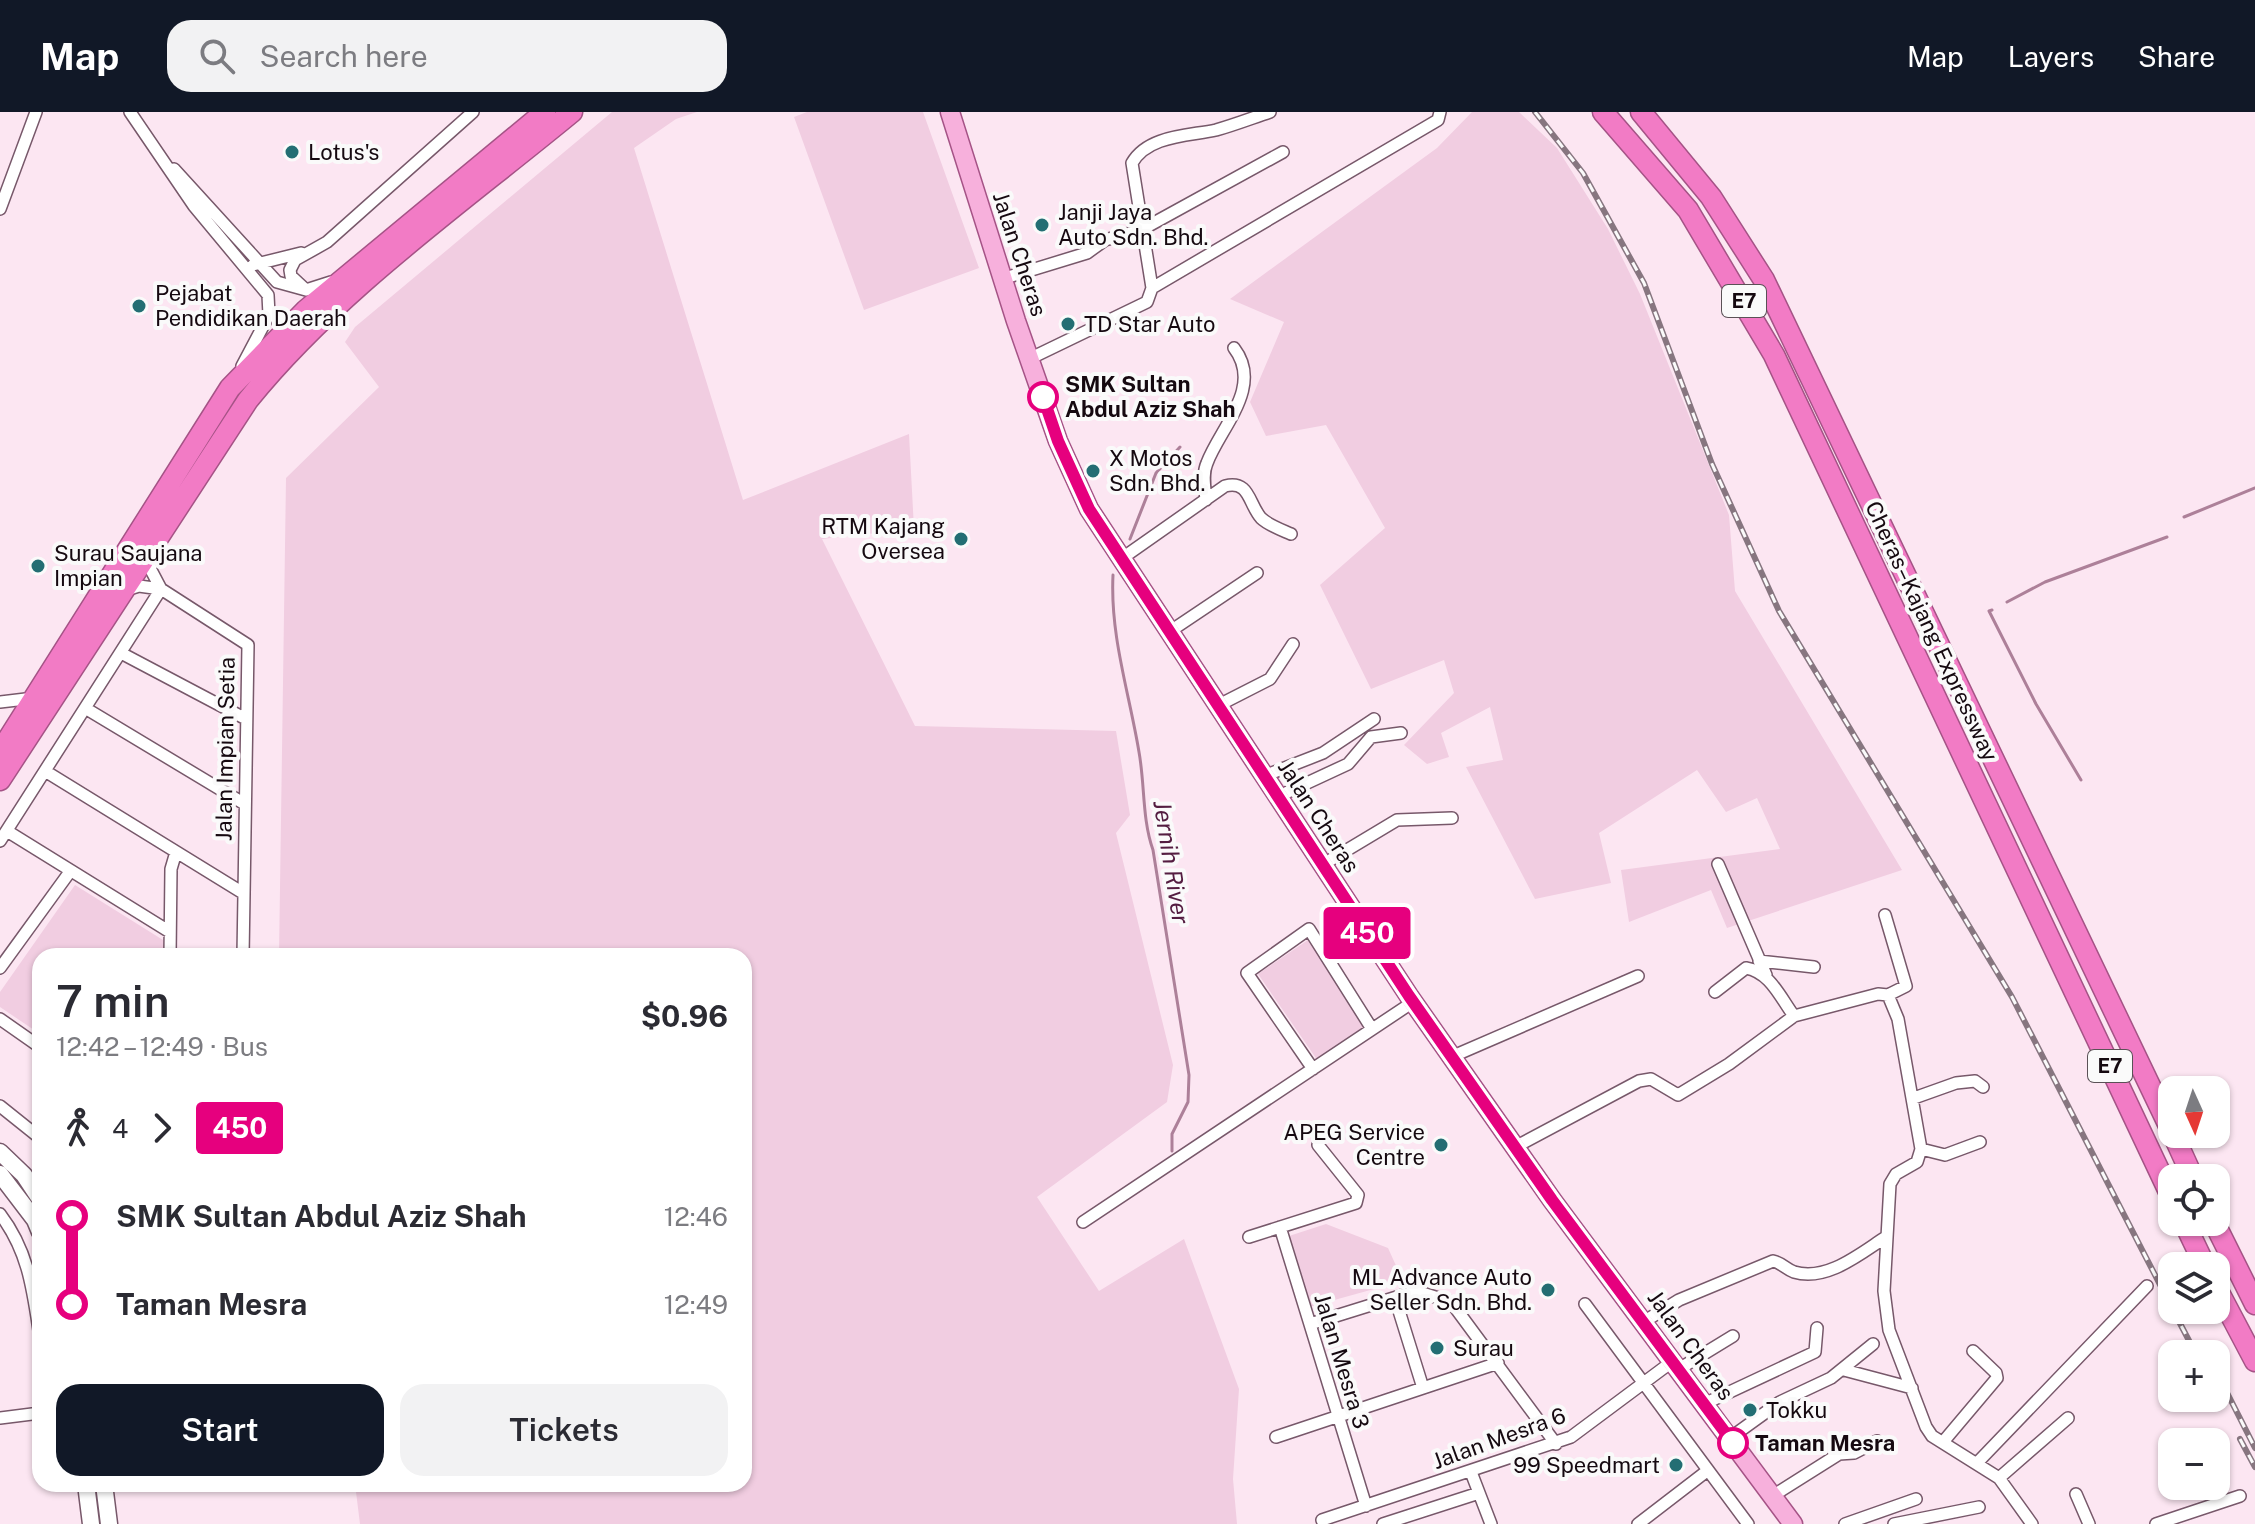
<!DOCTYPE html>
<meta charset="utf-8">
<style>
:root{--surface:#fff;--page:#f2f2f3;--text:#2b2b33;--muted:#7c7c81;--accent:#111827}
body{margin:0;font-family:"Public Sans",sans-serif;background:var(--page);color:var(--text);height:100vh;display:flex;flex-direction:column;font-size:30px;white-space:nowrap}
*{box-sizing:border-box;margin:0}
p{font-size:26px;color:var(--muted)}
.icon{flex:none;width:44px;height:44px;fill:none;stroke:currentColor;stroke-width:2;stroke-linecap:round;stroke-linejoin:round}
.map{position:relative;flex:1;overflow:hidden}
.sheet{position:absolute;left:32px;top:836px;width:720px;height:544px;display:flex;flex-direction:column;background:var(--surface);border-radius:24px;box-shadow:0 2px 6px #0004}
.sheet>*{flex:none}
.badge{padding:0 16px;border-radius:6px;font-size:28px;line-height:52px}
.needle{width:52px;rotate:177deg}
.tools{position:absolute;left:2158px;top:964px;display:grid;gap:16px}
.tools a{display:grid;place-items:center;width:72px;height:72px;border-radius:16px;background:var(--surface);box-shadow:0 2px 6px #0004;font-size:40px}
.map>.badge{position:absolute;translate:-50% -50%;box-shadow:0 0 0 4px #fff}
.legs{display:flex;align-items:center;gap:12px;height:88px;padding:0 24px;font-size:26px}
.legs p{margin-inline-start:auto}
.summary{display:flex;align-items:center;justify-content:space-between;height:136px;padding:0 24px}
h1{font-size:44px;font-weight:600;line-height:60px}
.primary-button{display:flex;gap:16px;margin-top:auto;padding:16px 24px}
.primary-button a{flex:1;height:92px;border-radius:24px;background:var(--accent);color:#fff;font-size:32px;font-weight:600;line-height:92px;text-align:center}
.primary-button a+a{background:var(--page);color:var(--text)}
ul{padding:0 24px;list-style:none}
li{display:flex;align-items:center;gap:28px;height:88px;font-size:30px}
li i{display:grid;place-items:center;width:12px;height:100%;margin:0 10px;background:currentColor}
li i::after{content:'';width:20px;height:20px;margin:-10px;border:6px solid;border-radius:50%;background:var(--surface)}
li p{margin-inline-start:auto}
li:first-child i{background:linear-gradient(#0000 50%,currentColor 0)}
li:last-child i{background:linear-gradient(currentColor 50%,#0000 0)}
header{display:flex;align-items:center;gap:48px;box-sizing:border-box;height:112px;padding:0 40px;background:var(--accent);color:#fff}
header strong{font-size:38px}
nav{display:flex;gap:44px;margin-inline-start:auto;font-size:28px}
.search{width:560px;height:72px;background:var(--page);display:flex;align-items:center;gap:20px;box-sizing:border-box;padding:0 28px;border-radius:24px;color:var(--muted);font-size:30px}
.map>svg:first-child{display:block}
</style>
<header>
<strong>Map</strong>
<div class="search"><svg class="icon" aria-label="search" viewBox="0 0 24 24"><circle cx="10" cy="10" r="6"/><path d="M15 15l6 6"/></svg>Search here</div>
<nav><a>Map</a><a>Layers</a><a>Share</a></nav>
</header>
<div class="map">
<svg width="2255" height="1412" viewBox="0 0 2255 1412">
<rect width="100%" height="100%" fill="#fce6f2"/>
<!-- green -->
<path fill="#f1cde1" d="M 612,0 L 697,0 L 676,7 L 634,36 L 743,388 L 909,322 L 914,417 L 822,427 L 915,614 L 1116,619 L 1130,703 L 1116,721 L 1173,953 L 1167,990 L 1037,1085 L 1099,1179 L 1184,1127 L 1239,1277 L 1233,1367 L 1237,1412 L 360,1412 L 355,1372 L 744,1372 L 744,844 L 279,844 L 286,366 L 379,275 L 345,230 L 355,215 Z
M 807,0 L 923,0 L 979,156 L 864,198 L 794,5 Z
M 1472,0 L 1519,0 L 1557,36 L 1608,117 L 1640,182 L 1729,403 L 1735,479 L 1902,758 L 1727,816 L 1711,778 L 1629,810 L 1621,758 L 1780,737 L 1757,686 L 1726,700 L 1697,658 L 1599,721 L 1611,771 L 1535,787 L 1466,655 L 1503,648 L 1490,595 L 1441,621 L 1449,645 L 1427,652 L 1404,633 L 1454,581 L 1444,548 L 1371,577 L 1320,473 L 1385,416 L 1326,313 L 1266,324 L 1250,290 L 1284,210 L 1230,187 L 1437,36 Z
M 75,773 L 163,828 L 164,844 L 40,844 L 40,922 L 0,895 L 0,880 Z
M 1308,828 L 1368,915 L 1318,949 L 1258,862 Z
M 1326,1112 L 1388,1136 L 1403,1169 L 1309,1195 L 1289,1124 Z"/>
<g fill="none" stroke-linecap="round" stroke-linejoin="round">
<!-- stream -->
<path stroke="#ad8099" stroke-width="3" d="M 2184,405 L 2255,376
M 1130,427 L 1156,361 L 1180,335
M 1113,463 C 1110,524 1129,580 1139,640 C 1145,673 1142,707 1153,738 L 1189,963 L 1188,990 L 1172,1022 L 1172,1039
M 2007,490 L 2045,470 L 2167,425
M 1992,498 L 1989,499 L 2036,592 L 2081,668"/>
<!-- street casing -->
<g stroke="#77586a" stroke-width="14">
<path id="street" d="M 130,0 L 194,94 L 268,183 L 269,203 L 242,254
M 174,57 L 277,170 L 306,178 L 331,170
M 0,97 L 36,0
M 253,153 L 301,141
M 1002,167 L 1087,141 L 1105,128 L 1141,118 L 1283,40
M 1152,176 L 1438,8 L 1440,0
M 306,178 L 291,164 L 290,158 L 295,148 L 327,130 L 473,0
M 1029,247 L 1147,190 L 1152,176 L 1132,51 C 1148,23 1189,24 1216,18 C 1234,13 1252,6 1270,0
M 1206,388 C 1205,376 1202,362 1207,351 C 1220,316 1264,275 1234,236
M 149,444 L 151,458 L 161,477
M 1121,447 L 1225,374 C 1250,368 1248,391 1261,406 C 1268,413 1282,418 1291,422
M 126,478 L 139,474 L 161,477 L 248,533 L 243,844
M 1169,520 L 1257,461
M 121,541 L 246,607
M 0,590 L 34,586
M 1217,594 L 1270,567 L 1293,532
M 85,596 L 243,691
M 45,659 L 243,781
M 1264,664 L 1323,641 L 1374,607
M 1277,685 L 1348,652 L 1371,625 L 1401,621
M 7,719 L 170,820
M 0,729 L 161,477
M 1718,752 L 1766,863
M 1322,753 L 1397,708 L 1452,706
M 170,844 L 171,757 L 176,740
M 1759,849 L 1814,855
M 0,856 L 69,761
M 1715,880 L 1746,856 C 1770,860 1780,885 1794,904
M 1888,883 L 1898,907 L 1921,1037
M 0,907 L 40,935
M 1451,945 L 1638,864
M 1313,957 L 1247,861 L 1309,817 L 1372,917
M 1914,986 L 1956,971 L 1975,969 L 1983,975
M 0,994 L 40,1026
M 1980,1030 L 1945,1043 L 1921,1037 L 1917,1050 L 1896,1062 L 1890,1072 L 1884,1179 L 1889,1218 L 1926,1315 L 1932,1324 L 1999,1366 L 2032,1412
M 1515,1035 L 1639,969 L 1651,967 L 1678,983 L 1729,952 L 1794,904 L 1878,882 L 1888,883 L 1906,874 L 1885,803
M 0,1102 C 29,1140 33,1179 40,1225
M 1083,1110 L 1413,890
M 1280,1115 L 1366,1394
M 1249,1125 L 1356,1091 L 1358,1083 L 1318,1033
M 1395,1186 L 1423,1276
M 1585,1192 L 1748,1412
M 1645,1209 L 1679,1188 L 1773,1149 C 1782,1151 1786,1157 1794,1160 C 1827,1170 1861,1141 1886,1125
M 1310,1212 L 1416,1179 L 1451,1190 L 1556,1332
M 1679,1257 L 1733,1224
M 1844,1258 L 1912,1276
M 1704,1292 L 1815,1240 L 1817,1216
M 0,1306 L 40,1301
M 1276,1325 L 1498,1251
M 1730,1326 L 1780,1290 L 1831,1266 L 1873,1232
M 1943,1330 L 1997,1266 L 1996,1261 L 1973,1239
M 1977,1351 L 2147,1174
M 1471,1360 L 1491,1412
M 1999,1366 L 2068,1306
M 2076,1382 L 2089,1412
M 1774,1383 L 1839,1342 L 1854,1341 L 1877,1329
M 1324,1412 L 1322,1408 L 1571,1325 L 1673,1249
M 1383,1412 L 1479,1381
M 1638,1412 L 1707,1359
M 1845,1412 L 1916,1387
M 1894,1412 L 1979,1395
M 2156,1412 L 2240,1384"/>
</g>
<!-- secondary casing -->
<g stroke="#77586a" stroke-width="19">
<path id="secondary" d="M 0,1040 L 24,1063 L 40,1087
M 0,1062 L 35,1108 L 40,1120
M 86,1372 L 91,1412
M 104,1372 L 109,1412"/>
</g>
<!-- primary casing -->
<g stroke="#a55386" stroke-width="21">
<path id="primary" d="M 950,0 L 1016,209 L 1058,329 L 1089,397 L 1409,884 L 1552,1088 L 1793,1412"/>
</g>
<!-- highway casing -->
<g stroke="#a55386" stroke-width="23">
<path id="highway" d="M 1603,0 L 1688,98 L 1774,243 L 2172,1086
M 1641,0 L 1711,85 L 1764,168 L 2172,1020
M 0,640 L 230,276 L 306,198 L 545,0
M 0,668 L 248,288 C 337,178 463,90 572,0
M 2173,1022 L 2193,1066
M 2184,1110 L 2205,1154
M 2214,1110 L 2255,1192
M 2216,1175 L 2255,1249"/>
</g>
<!-- street -->
<use href="#street" stroke="#fff" stroke-width="11"/>
<!-- secondary -->
<use href="#secondary" stroke="#fff" stroke-width="16"/>
<!-- primary -->
<use href="#primary" stroke="#f7b0dc" stroke-width="18"/>
<!-- highway -->
<use href="#highway" stroke="#f27bc5" stroke-width="20"/>
<!-- rail casing -->
<g stroke="#877680" stroke-width="6">
<path id="rail" d="M 1535,0 L 1583,61 L 1644,171 L 1712,352 L 1779,499 L 2012,885 L 2172,1196
M 2173,1198 L 2196,1242
M 2216,1259 L 2255,1336
M 2240,1327 L 2255,1355"/>
</g>
<!-- rail -->
<use href="#rail" stroke="#fafafa" stroke-width="3" stroke-dasharray="9" stroke-linecap="butt"/>
</g>
<g fill="none" stroke-linecap="round" stroke-linejoin="round">
<!-- line-1 casing -->
<g stroke="#fff" stroke-width="18">
<path id="line-1" d="M 1043,285 L 1058,329 L 1089,397 L 1409,884 L 1552,1088 L 1733,1331"/>
</g>
<!-- line-1 -->
<use href="#line-1" stroke="#e6007e" stroke-width="12"/>
</g>
<!-- markers -->
<g fill="#236e73" stroke="#fafafa" stroke-width="3">
<circle cx="292" cy="40" r="8"/>
<circle cx="1042" cy="113" r="8"/>
<circle cx="139" cy="194" r="8"/>
<circle cx="1068" cy="212" r="8"/>
<circle cx="1093" cy="359" r="8"/>
<circle cx="961" cy="427" r="8"/>
<circle cx="38" cy="454" r="8"/>
<circle cx="1441" cy="1033" r="8"/>
<circle cx="1548" cy="1178" r="8"/>
<circle cx="1437" cy="1236" r="8"/>
<circle cx="1750" cy="1298" r="8"/>
<circle cx="1676" cy="1353" r="8"/>
</g>
<g fill="#fff" stroke="#e6007e" stroke-width="4">
<circle cx="1043" cy="285" r="14"/>
<circle cx="1733" cy="1331" r="14"/>
</g>
<g text-anchor="middle" dominant-baseline="central" stroke-width="8" stroke-linejoin="round" paint-order="stroke">
<!-- shield labels -->
<g fill="#fafafa" stroke="#5a5156" stroke-width="2">
<rect x="1722" y="173" width="44" height="32" rx="6"/>
<rect x="2088" y="938" width="44" height="32" rx="6"/>
</g>
<g font-size="20" font-weight="bold" fill="#150910">
<text x="1744" y="189">E7</text>
<text x="2110" y="954">E7</text>
</g>
<!-- poi labels -->
<g font-size="22" fill="#150910" stroke="#fafafa" text-anchor="start">
<text x="308" y="40">Lotus's</text>
<text x="1058" y="100">Janji Jaya<tspan x="1058" dy="25">Auto Sdn. Bhd.</tspan></text>
<text x="155" y="181">Pejabat<tspan x="155" dy="25">Pendidikan Daerah</tspan></text>
<text x="1084" y="212">TD Star Auto</text>
<text x="1109" y="346">X Motos<tspan x="1109" dy="25">Sdn. Bhd.</tspan></text>
<text x="945" y="414" text-anchor="end">RTM Kajang<tspan x="945" dy="25">Oversea</tspan></text>
<text x="54" y="441">Surau Saujana<tspan x="54" dy="25">Impian</tspan></text>
<text x="1425" y="1020" text-anchor="end">APEG Service<tspan x="1425" dy="25">Centre</tspan></text>
<text x="1532" y="1165" text-anchor="end">ML Advance Auto<tspan x="1532" dy="25">Seller Sdn. Bhd.</tspan></text>
<text x="1453" y="1236">Surau</text>
<text x="1766" y="1298">Tokku</text>
<text x="1660" y="1353" text-anchor="end">99 Speedmart</text>
</g>
<!-- street labels -->
<g font-size="22" fill="#150910" stroke="#fafafa">
<text transform="translate(1020 142) rotate(72)">Jalan Cheras</text>
<text transform="translate(1932 519) rotate(65)">Cheras–Kajang Expressway</text>
<text transform="translate(225 637) rotate(-89)">Jalan Impian Setia</text>
<text transform="translate(1319 704) rotate(57)">Jalan Cheras</text>
<text transform="translate(1691 1233) rotate(54)">Jalan Cheras</text>
<text transform="translate(1342 1249) rotate(73)">Jalan Mesra 3</text>
<text transform="translate(1499 1326) rotate(-20)">Jalan Mesra 6</text>
</g>
<!-- stop labels -->
<g font-size="22" font-weight="bold" fill="#150910" stroke="#fafafa" text-anchor="start">
<text x="1065" y="272">SMK Sultan<tspan x="1065" dy="25">Abdul Aziz Shah</tspan></text>
<text x="1755" y="1331">Taman Mesra</text>
</g>
<!-- water labels -->
<g font-size="24" font-style="italic" fill="#541d41" stroke="#fafafa">
<text transform="translate(1172 750) rotate(81)">Jernih River</text>
</g>
</g>
</svg>
<div class="tools">
<a><svg class="needle" viewBox="-14 -14 28 28"><path d="M0-13l5 13h-10z" fill="#e53935"/><path d="M0 13l5-13h-10z" fill="#7c7c81"/></svg></a>
<a><svg class="icon" aria-label="locate" viewBox="0 0 24 24"><circle cx="12" cy="12" r="6"/><path d="M12 2v4M12 18v4M2 12h4M18 12h4"/></svg></a>
<a><svg class="icon" aria-label="layers" viewBox="0 0 24 24"><path d="M12 4l9 5-9 5-9-5zM3 14l9 5 9-5"/></svg></a>
<a>+</a>
<a>−</a>
</div>
<b class="badge" style="left:1367px;top:821px;background:#e6007e;color:#fff">450</b>
<section class="sheet">
<div class="summary"><div><h1>7 min</h1><p>12:42 – 12:49 · Bus</p></div><b>$0.96</b></div>
<div class="legs"><svg class="icon" aria-label="walk" viewBox="0 0 24 24"><circle cx="13" cy="4" r="2"/><path d="M13 8l-2 6 4 7M11 14l-3 7M7 12l3-4h3l4 4"/></svg>4<svg class="icon" aria-label="forward" viewBox="0 0 24 24"><path d="M9 5l7 7-7 7"/></svg><b class="badge" style="background:#e6007e;color:#fff">450</b></div>
<ul>
<li><i style="color:#e6007e"></i><b>SMK Sultan Abdul Aziz Shah</b><p>12:46</p></li>
<li><i style="color:#e6007e"></i><b>Taman Mesra</b><p>12:49</p></li>
</ul>
<div class="primary-button"><a>Start</a><a>Tickets</a></div>
</section>
</div>
